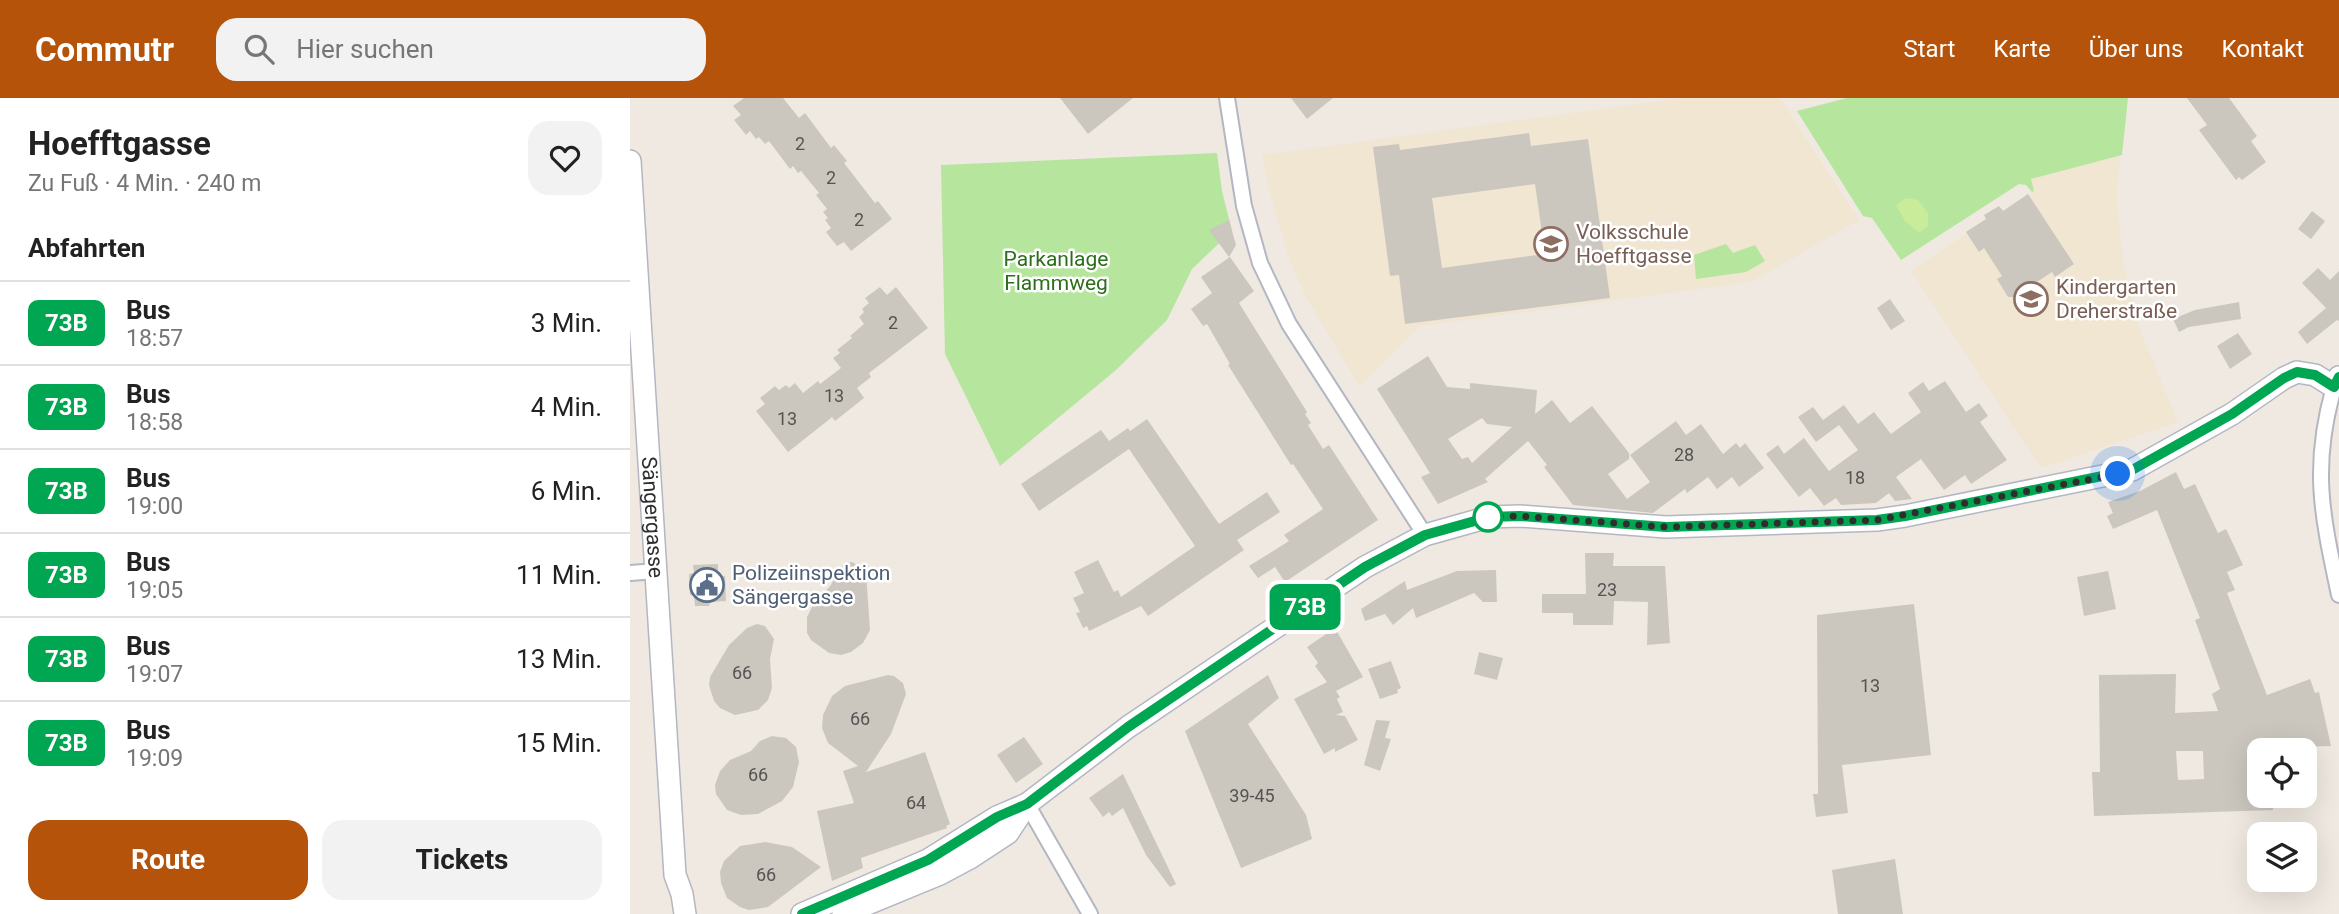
<!DOCTYPE html>
<html lang="de">
<meta charset="utf-8">
<style>
:root{--surface:#fff;--page:#f2f2f2;--text:#222;--muted:#767676;--line:#e0e0e0;--accent:#b45309}
body{margin:0;font-family:Roboto,sans-serif;background:var(--page);color:var(--text);height:100vh;display:flex;flex-direction:column;font-size:26px;white-space:nowrap}
*{box-sizing:border-box;margin:0}
p{font-size:23px;color:var(--muted)}
.icon{flex:none;width:38px;height:38px;fill:none;stroke:currentColor;stroke-width:2;stroke-linecap:round;stroke-linejoin:round}
.map{position:relative;flex:1;overflow:hidden}
.details{display:flex;flex-direction:column;background:var(--surface);width:630px}
.details>*{flex:none}
.badge{padding:0 14px;border-radius:10px;font-size:24px;line-height:46px}
.fabs{position:absolute;left:1617px;top:640px;display:grid;gap:14px}
.fabs a{display:grid;place-items:center;width:70px;height:70px;border-radius:14px;background:var(--surface);box-shadow:0 7px 28px #0002;font-size:35px}
.you{position:absolute;width:35px;height:35px;margin:-18px;border:5px solid #fff;border-radius:50%;background:#1a73e8;box-shadow:0 0 0 10px #1a73e833}
.map>.badge{position:absolute;translate:-50% -50%;box-shadow:0 0 0 4px #fff}
h2{padding:0 28px;font-size:26px;line-height:63px}
.round{display:grid;place-items:center;flex:none;width:74px;height:74px;border-radius:21px;background:var(--page)}
.headline{display:flex;align-items:center;justify-content:space-between;height:119px;padding:0 28px}
h1{font-size:33px;font-weight:700;line-height:52px}
.cta{display:flex;gap:14px;margin-top:auto;padding:14px 28px}
.cta a{flex:1;height:80px;border-radius:21px;background:var(--accent);color:#fff;font-size:28px;font-weight:700;line-height:80px;text-align:center}
.cta a+a{background:var(--page);color:var(--text)}
ul{padding:0;list-style:none}
li{display:flex;align-items:center;gap:21px;height:84px;padding:0 28px;border-top:2px solid var(--line)}
li div{flex:1}
li b{display:block;font-size:26px}
li em{font-style:normal}
li .badge{min-width:77px;font-weight:700;text-align:center}
header{display:flex;align-items:center;gap:42px;box-sizing:border-box;height:98px;padding:0 35px;background:var(--accent);color:#fff}
header strong{font-size:33px}
nav{display:flex;gap:38px;margin-inline-start:auto;font-size:24px}
.search{width:490px;height:63px;background:var(--page);display:flex;align-items:center;gap:18px;box-sizing:border-box;padding:0 24px;border-radius:21px;color:var(--muted);font-size:26px}
main{display:flex;flex:1;min-height:0}
.map>svg:first-child{display:block}
</style>
<header>
<strong>Commutr</strong>
<div class="search"><svg class="icon" aria-label="search" viewBox="0 0 24 24"><circle cx="10" cy="10" r="6"/><path d="M15 15l6 6"/></svg>Hier suchen</div>
<nav><a>Start</a><a>Karte</a><a>Über uns</a><a>Kontakt</a></nav>
</header>
<main>
<section class="details">
<div class="headline"><div><h1>Hoefftgasse</h1><p>Zu Fuß · 4 Min. · 240 m</p></div><a class="round"><svg class="icon" aria-label="heart" viewBox="0 0 24 24"><path d="M12 20l-8-8c-3-5 5-10 8-4 3-6 11-1 8 4z"/></svg></a></div>
<h2>Abfahrten</h2>
<ul>
<li><span class="badge" style="background:#00a651;color:#fff">73B</span><div><b>Bus</b><p>18:57</p></div><em>3 Min.</em></li>
<li><span class="badge" style="background:#00a651;color:#fff">73B</span><div><b>Bus</b><p>18:58</p></div><em>4 Min.</em></li>
<li><span class="badge" style="background:#00a651;color:#fff">73B</span><div><b>Bus</b><p>19:00</p></div><em>6 Min.</em></li>
<li><span class="badge" style="background:#00a651;color:#fff">73B</span><div><b>Bus</b><p>19:05</p></div><em>11 Min.</em></li>
<li><span class="badge" style="background:#00a651;color:#fff">73B</span><div><b>Bus</b><p>19:07</p></div><em>13 Min.</em></li>
<li><span class="badge" style="background:#00a651;color:#fff">73B</span><div><b>Bus</b><p>19:09</p></div><em>15 Min.</em></li>
</ul>
<div class="cta"><a>Route</a><a>Tickets</a></div>
</section>
<div class="map">
<svg width="1709" height="816" viewBox="0 0 1709 816">
<rect width="100%" height="100%" fill="#efe9e1"/>
<!-- education -->
<path fill="#f0e6d1" d="M 1052,0 L 1150,0 L 1229,122 L 1121,184 L 790,228 L 730,289 L 675,197 L 659,161 L 639,92 L 632,57 Z
M 1490,58 L 1487,103 L 1493,164 L 1510,232 L 1548,324 L 1411,370 L 1281,173 L 1336,136 L 1336,134 L 1356,121 L 1354,117 L 1369,108 L 1373,113 L 1404,93 L 1401,81 Z"/>
<!-- green -->
<path fill="#b6e59e" d="M 1217,0 L 1498,0 L 1492,57 L 1401,81 L 1404,93 L 1402,94 L 1396,87 L 1389,86 L 1271,162 L 1242,120 L 1233,118 L 1167,13 Z
M 587,55 L 592,93 L 602,133 L 562,171 L 537,222 L 486,272 L 370,368 L 315,256 L 311,67 Z
M 1096,146 L 1103,155 L 1125,147 L 1135,163 L 1116,174 L 1066,181 L 1064,157 Z"/>
<!-- pitch -->
<path fill="#c9ec9a" d="M 1275,100 L 1288,102 L 1298,115 L 1298,128 L 1289,135 L 1275,123 L 1266,107 Z"/>
<!-- building -->
<path fill="#cbc7bf" fill-rule="evenodd" d="M 114,0 L 153,0 L 169,20 L 175,15 L 201,50 L 204,47 L 217,63 L 214,65 L 245,105 L 248,103 L 262,121 L 221,153 L 214,144 L 207,148 L 196,134 L 201,130 L 195,122 L 198,120 L 193,114 L 197,111 L 186,97 L 189,95 L 171,73 L 168,75 L 163,68 L 160,71 L 139,43 L 135,46 L 129,39 L 126,41 L 120,33 L 116,37 L 104,22 L 111,17 L 103,8 Z
M 430,0 L 503,0 L 458,36 Z
M 661,0 L 703,0 L 677,21 Z
M 1557,0 L 1599,0 L 1627,38 L 1621,43 L 1636,64 L 1612,82 L 1609,79 L 1606,82 L 1569,32 L 1577,27 Z
M 899,35 L 901,48 L 958,41 L 980,200 L 775,226 L 769,177 L 760,178 L 743,49 L 769,46 L 770,52 ZM 905,86 L 915,156 L 812,170 L 802,100 Z
M 1398,96 L 1444,166 L 1425,179 L 1422,174 L 1384,199 L 1378,199 L 1367,181 L 1372,178 L 1354,150 L 1349,154 L 1336,134 L 1356,121 L 1354,117 L 1369,108 L 1373,113 Z
M 1682,113 L 1695,123 L 1681,141 L 1668,131 Z
M 599,122 L 606,147 L 599,159 L 579,132 Z
M 600,159 L 624,193 L 609,205 L 677,314 L 675,316 L 681,325 L 678,327 L 693,351 L 699,347 L 748,422 L 655,484 L 645,469 L 628,480 L 619,468 L 659,443 L 654,437 L 693,411 L 663,366 L 661,367 L 598,267 L 600,266 L 577,226 L 573,228 L 561,211 L 582,195 L 571,179 Z
M 1688,170 L 1700,182 L 1709,173 L 1709,223 L 1707,222 L 1677,246 L 1668,234 L 1696,210 L 1672,185 Z
M 250,189 L 257,197 L 266,189 L 298,230 L 239,275 L 241,279 L 227,290 L 234,300 L 205,323 L 202,319 L 196,324 L 158,354 L 126,313 L 135,306 L 130,300 L 145,288 L 149,292 L 156,287 L 159,290 L 165,285 L 173,295 L 188,283 L 190,286 L 211,270 L 203,260 L 210,255 L 207,252 L 222,240 L 220,238 L 234,226 L 229,219 L 234,214 L 232,211 L 239,205 L 235,200 Z
M 1260,201 L 1275,223 L 1261,232 L 1247,210 Z
M 1609,204 L 1611,221 L 1559,229 L 1549,234 L 1543,221 L 1565,212 Z
M 1608,235 L 1622,256 L 1600,271 L 1587,248 Z
M 798,258 L 817,289 L 840,291 L 840,285 L 907,292 L 905,316 L 922,302 L 940,325 L 962,308 L 999,355 L 999,361 L 978,376 L 997,401 L 1020,384 L 1000,357 L 1046,323 L 1056,337 L 1071,326 L 1093,356 L 1106,345 L 1110,350 L 1115,345 L 1134,370 L 1109,389 L 1102,379 L 1087,391 L 1078,379 L 1057,395 L 1055,391 L 1023,415 L 943,407 L 914,369 L 917,367 L 898,343 L 855,381 L 858,384 L 808,406 L 791,379 L 800,375 L 747,291 ZM 852,320 L 857,326 L 882,329 L 842,365 L 838,359 L 832,361 L 818,341 Z
M 1315,283 L 1336,314 L 1349,305 L 1358,318 L 1350,324 L 1377,362 L 1341,386 L 1335,377 L 1314,392 L 1291,361 L 1266,379 L 1282,401 L 1265,403 L 1259,395 L 1246,405 L 1211,407 L 1206,400 L 1194,408 L 1180,390 L 1169,399 L 1136,356 L 1148,347 L 1154,356 L 1174,340 L 1199,373 L 1228,352 L 1209,327 L 1186,344 L 1168,319 L 1183,309 L 1193,322 L 1214,307 L 1228,326 L 1244,314 L 1261,336 L 1291,314 L 1278,295 L 1293,284 L 1299,293 Z
M 517,321 L 589,426 L 637,394 L 650,414 L 607,442 L 614,452 L 518,518 L 511,508 L 459,533 L 457,528 L 453,530 L 446,515 L 450,514 L 443,500 L 454,495 L 444,474 L 468,462 L 484,494 L 488,492 L 491,499 L 565,448 L 499,351 L 409,413 L 391,386 L 471,332 L 479,343 L 498,330 L 500,333 Z
M 1546,374 L 1554,391 L 1565,386 L 1588,435 L 1596,431 L 1613,467 L 1597,474 L 1605,492 L 1597,495 L 1637,597 L 1680,581 L 1685,595 L 1689,594 L 1701,648 L 1629,650 L 1629,698 L 1643,698 L 1643,712 L 1464,718 L 1462,674 L 1470,674 L 1469,577 L 1546,576 L 1545,615 L 1588,613 L 1582,596 L 1590,591 L 1565,522 L 1570,520 L 1527,412 L 1483,431 L 1477,418 L 1483,415 L 1478,404 L 1510,393 ZM 1546,653 L 1573,653 L 1574,681 L 1548,682 Z
M 955,455 L 984,455 L 983,468 L 1035,468 L 1040,545 L 1017,547 L 1018,504 L 984,503 L 983,527 L 943,527 L 943,515 L 912,515 L 912,496 L 956,496 Z
M 222,464 L 233,470 L 236,475 L 240,532 L 233,545 L 221,554 L 211,557 L 199,555 L 181,542 L 177,535 L 177,519 L 183,507 L 201,487 L 209,471 L 217,465 Z
M 88,466 L 88,478 L 95,478 L 96,503 L 80,504 L 79,508 L 65,508 L 64,497 L 60,497 L 59,476 L 64,475 L 63,467 Z
M 866,472 L 867,504 L 853,504 L 844,495 L 786,520 L 783,510 L 763,527 L 755,516 L 735,523 L 731,511 L 775,483 L 777,492 L 827,473 Z
M 1478,473 L 1486,511 L 1454,518 L 1447,479 Z
M 1284,506 L 1301,657 L 1212,667 L 1218,715 L 1186,719 L 1183,696 L 1188,696 L 1187,517 Z
M 127,526 L 135,528 L 144,541 L 140,561 L 142,590 L 138,602 L 128,612 L 105,617 L 90,610 L 84,603 L 79,587 L 80,579 L 99,547 L 117,530 Z
M 705,530 L 733,579 L 706,593 L 710,599 L 707,601 L 713,614 L 706,617 L 715,618 L 728,642 L 705,654 L 705,650 L 694,656 L 664,601 L 697,584 L 685,568 L 688,565 L 677,549 Z
M 849,554 L 873,560 L 867,582 L 844,576 Z
M 761,563 L 771,590 L 767,592 L 768,595 L 750,601 L 738,571 Z
M 258,577 L 264,578 L 273,585 L 276,596 L 261,636 L 236,674 L 295,654 L 320,726 L 316,728 L 317,730 L 231,760 L 233,770 L 202,783 L 187,713 L 224,705 L 213,673 L 228,668 L 198,645 L 192,630 L 193,617 L 202,598 L 215,588 Z
M 638,577 L 649,600 L 618,626 L 676,717 L 682,741 L 611,770 L 555,633 Z
M 746,622 L 760,623 L 755,640 L 761,641 L 750,673 L 734,667 Z
M 142,638 L 156,640 L 166,649 L 169,664 L 163,689 L 152,703 L 128,716 L 111,717 L 97,712 L 86,696 L 85,687 L 90,673 L 100,662 L 121,653 L 130,643 Z
M 394,639 L 413,666 L 386,685 L 367,657 Z
M 493,676 L 546,786 L 540,789 L 516,757 L 493,710 L 482,718 L 479,714 L 473,719 L 459,700 Z
M 135,744 L 162,749 L 191,769 L 138,809 L 119,812 L 110,809 L 97,800 L 91,785 L 90,774 L 94,763 L 110,748 Z
M 1265,761 L 1273,816 L 1208,816 L 1202,772 Z"/>
<g fill="none" stroke-linecap="round" stroke-linejoin="round">
<!-- street casing -->
<g stroke="#b4b7c1" stroke-width="18">
<path id="street" d="M 597,0 L 614,108 L 630,165 L 659,226 L 795,437
M 1704,289 C 1681,369 1692,417 1709,497
M 0,475 L 27,473
M 397,706 L 460,816"/>
</g>
<!-- secondary casing -->
<g stroke="#b4b7c1" stroke-width="24">
<g id="secondary">
<path id="s1" d="M 0,63 L 45,777 L 52,796 L 55,816"/>
<path d="M 172,816 L 298,762 L 367,719 L 397,706 L 498,629 L 671,512 L 735,469 L 795,437 L 859,419 L 890,418 L 1036,429 L 1247,422 L 1275,418 L 1502,372 L 1602,316 L 1654,280 L 1667,274 L 1685,277 L 1704,289 L 1709,279"/>
<path d="M 213,816 L 310,776 L 340,760 L 378,735 L 397,706"/>
</g>
</g>
<!-- street -->
<use href="#street" stroke="#fff" stroke-width="14"/>
<!-- secondary -->
<use href="#secondary" stroke="#fff" stroke-width="21"/>
</g>
<g fill="none" stroke-linecap="round" stroke-linejoin="round">
<!-- line casing -->
<g stroke="#fff" stroke-width="16">
<path id="line" d="M 172,816 L 298,762 L 367,719 L 397,706 L 498,629 L 650,526 L 735,469 L 795,437 L 859,419 L 890,418 L 1036,429 L 1247,422 L 1275,418 L 1502,372 L 1602,316 L 1654,280 L 1667,274 L 1685,277 L 1704,289 L 1709,279"/>
</g>
<!-- line -->
<use href="#line" stroke="#00a651" stroke-width="10"/>
<!-- walk -->
<path stroke="#2e2e2e" stroke-width="7" stroke-dasharray="0 12.6" d="M 858,419 L 890,418 L 1036,429 L 1247,422 L 1488,376"/>
</g>
<!-- icons -->
<defs>
<g id="school-ring" transform="scale(1.75)"><circle r="9.5" fill="#fff" stroke="#8d6e63" stroke-width="1.5"/><path d="M0-5L7-2L0 1L-7-2ZM-4 1L0 2.5L4 1V4Q0 6-4 4Z" fill="#8d6e63"/></g>
<g id="civic-ring" transform="scale(1.75)"><circle r="9.5" fill="#fff" stroke="#5c6f8a" stroke-width="1.5"/><path d="M-.6-6.5H3V-4.5H.6V-3L4-1V1h2V6H-6V1h2V-1L-.6-3ZM-1.2 2.5V6h2.4V2.5Z" fill="#5c6f8a"/></g>
</defs>
<g fill-rule="evenodd">
<use href="#school-ring" x="921" y="146"/>
<use href="#school-ring" x="1401" y="201"/>
<use href="#civic-ring" x="77" y="487"/>
</g>
<!-- markers -->
<circle fill="#fff" stroke="#00a651" stroke-width="3.5" cx="858" cy="419" r="14"/>
<g text-anchor="middle" dominant-baseline="central" stroke-width="5" stroke-linejoin="round" paint-order="stroke">
<!-- number labels -->
<g font-size="18" fill="#555452">
<text x="170" y="45">2</text>
<text x="201" y="79">2</text>
<text x="229" y="121">2</text>
<text x="263" y="224">2</text>
<text x="204" y="297">13</text>
<text x="157" y="320">13</text>
<text x="1054" y="356">28</text>
<text x="1225" y="379">18</text>
<text x="977" y="491">23</text>
<text x="112" y="574">66</text>
<text x="1240" y="587">13</text>
<text x="230" y="620">66</text>
<text x="128" y="676">66</text>
<text x="622" y="697">39-45</text>
<text x="286" y="704">64</text>
<text x="136" y="776">66</text>
</g>
<!-- education labels -->
<g font-size="21" fill="#785e54" stroke="#fff" text-anchor="start">
<text x="946" y="134">Volksschule<tspan x="946" dy="24">Hoefftgasse</tspan></text>
<text x="1426" y="189">Kindergarten<tspan x="1426" dy="24">Dreherstraße</tspan></text>
</g>
<!-- park labels -->
<g font-size="21" fill="#2c6e1b" stroke="#fff">
<text x="426" y="161">Parkanlage<tspan x="426" dy="24">Flammweg</tspan></text>
</g>
<!-- street labels -->
<g font-size="21" fill="#2e2e2e" stroke="#fff">
<text stroke="none"><textPath href="#s1" startOffset="357">Sängergasse</textPath></text>
</g>
<!-- service labels -->
<g font-size="21" fill="#4e5e75" stroke="#fff" text-anchor="start">
<text x="102" y="475">Polizeiinspektion<tspan x="102" dy="24">Sängergasse</tspan></text>
</g>
</g>
</svg>
<div class="fabs">
<a><svg class="icon" aria-label="locate" viewBox="0 0 24 24"><circle cx="12" cy="12" r="6"/><path d="M12 2v4M12 18v4M2 12h4M18 12h4"/></svg></a>
<a><svg class="icon" aria-label="layers" viewBox="0 0 24 24"><path d="M12 4l9 5-9 5-9-5zM3 14l9 5 9-5"/></svg></a>
</div>
<div class="you" style="left:1488px;top:376px"></div>
<b class="badge" style="left:675px;top:509px;background:#00a651;color:#fff">73B</b>
</div>
</main>
